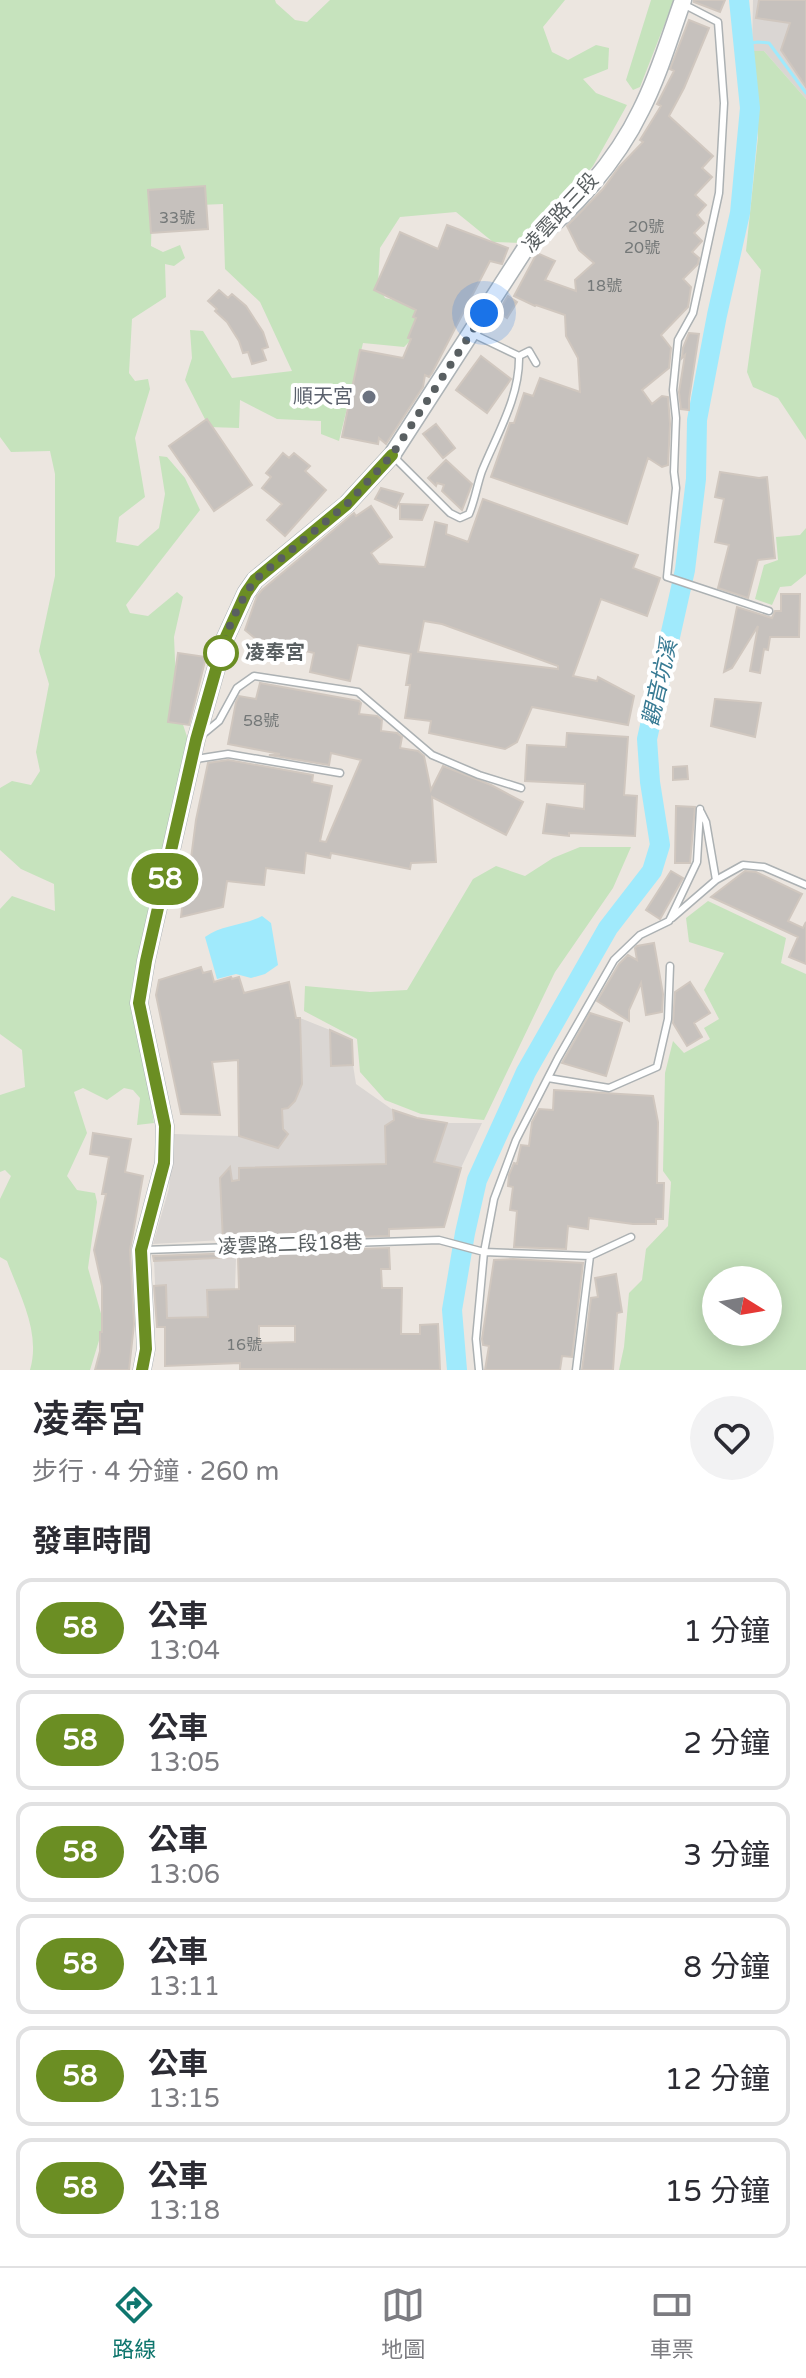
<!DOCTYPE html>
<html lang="zh-TW">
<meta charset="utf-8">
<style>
:root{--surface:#fff;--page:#f2f2f3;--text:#2b2b33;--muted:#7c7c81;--line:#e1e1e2;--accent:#0f766e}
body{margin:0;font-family:"Varela Round","Noto Sans TC",sans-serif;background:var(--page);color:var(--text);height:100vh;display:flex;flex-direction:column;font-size:30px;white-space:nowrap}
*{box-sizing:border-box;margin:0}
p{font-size:26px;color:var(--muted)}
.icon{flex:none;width:44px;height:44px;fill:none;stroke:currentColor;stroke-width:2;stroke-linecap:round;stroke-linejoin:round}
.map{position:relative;height:1370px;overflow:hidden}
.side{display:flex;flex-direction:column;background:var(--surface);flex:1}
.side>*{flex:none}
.badge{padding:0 16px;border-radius:26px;font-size:28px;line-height:52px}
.needle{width:52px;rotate:101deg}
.buttons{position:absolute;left:702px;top:1266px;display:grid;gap:16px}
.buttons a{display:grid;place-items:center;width:80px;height:80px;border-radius:50%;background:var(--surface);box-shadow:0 4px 20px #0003;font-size:40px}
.you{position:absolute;width:40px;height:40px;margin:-20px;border:6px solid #fff;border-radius:50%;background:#1a73e8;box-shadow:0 0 0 12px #1a73e833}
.map>.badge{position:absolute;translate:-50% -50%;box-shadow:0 0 0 4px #fff}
h2{padding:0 32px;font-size:30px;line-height:72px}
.round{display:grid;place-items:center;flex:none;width:84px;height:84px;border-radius:42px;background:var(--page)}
.headline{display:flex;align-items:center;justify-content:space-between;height:136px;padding:0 32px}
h1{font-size:38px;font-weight:600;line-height:60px}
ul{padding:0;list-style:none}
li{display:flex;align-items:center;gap:24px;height:100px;margin:0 16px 12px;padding:0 16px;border:4px solid var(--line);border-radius:16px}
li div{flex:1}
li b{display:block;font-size:30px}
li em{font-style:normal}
li .badge{min-width:88px;font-weight:700;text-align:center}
.dock{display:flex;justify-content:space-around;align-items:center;height:112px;border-top:2px solid var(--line);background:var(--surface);font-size:22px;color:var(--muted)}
.dock a{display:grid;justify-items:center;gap:4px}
.dock .on{color:var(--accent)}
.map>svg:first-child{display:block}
</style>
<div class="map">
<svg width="806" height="1370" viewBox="0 0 806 1370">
<rect width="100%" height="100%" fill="#ece6e0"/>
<!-- industrial -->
<path fill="#dad6d3" d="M 753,0 L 806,0 L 806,99 L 764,51 L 752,51 Z
M 300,1018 L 330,1030 L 331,1066 L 353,1065 L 356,1084 L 393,1110 L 417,1118 L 447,1123 L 482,1123 L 461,1168 L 444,1227 L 153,1244 L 169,1188 L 174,1134 L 239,1136 L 278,1148 L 288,1134 L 283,1129 L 282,1109 L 288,1108 L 295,1101 L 302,1084 Z
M 236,1258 L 235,1289 L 207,1290 L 208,1321 L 197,1326 L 157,1327 L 154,1261 Z"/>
<!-- green -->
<path fill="#c6e3bd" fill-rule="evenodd" d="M 0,0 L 275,0 L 276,3 L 295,20 L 307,22 L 330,0 L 565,0 L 543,27 L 552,52 L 568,60 L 596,45 L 609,48 L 608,69 L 583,79 L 596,93 L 627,105 L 593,166 L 539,231 L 521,243 L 493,242 L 456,212 L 400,217 L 380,248 L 378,285 L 385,298 L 415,305 L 418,333 L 404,347 L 363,343 L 339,441 L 321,434 L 321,421 L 277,419 L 240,400 L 239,428 L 209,427 L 185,380 L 192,358 L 190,330 L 203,331 L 232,378 L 292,371 L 260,302 L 225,269 L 223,204 L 152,207 L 151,246 L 163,252 L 180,245 L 185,258 L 174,266 L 165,264 L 166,297 L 132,319 L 129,373 L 135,381 L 148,379 L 150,389 L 135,438 L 145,497 L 119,517 L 116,542 L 138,546 L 159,528 L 165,494 L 159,456 L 167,457 L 185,478 L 200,510 L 126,605 L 130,613 L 148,616 L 177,592 L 183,597 L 174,637 L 177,706 L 189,743 L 133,993 L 154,1123 L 137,1125 L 140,1098 L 133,1090 L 124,1088 L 107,1100 L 83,1088 L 74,1092 L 87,1133 L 67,1176 L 77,1190 L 95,1193 L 97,1202 L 88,1268 L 104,1324 L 90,1370 L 30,1370 C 41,1332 20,1296 7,1261 L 0,1257 L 0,1199 L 11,1176 L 5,1170 L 0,1172 L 0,1095 L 25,1087 L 22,1050 L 0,1034 L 0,909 L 12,896 L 55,911 L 54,884 L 21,869 L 0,850 L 0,788 L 12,781 L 31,785 L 40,771 L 36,752 L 49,684 L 39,651 L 55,576 L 55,474 L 50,451 L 11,452 L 0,437 Z
M 651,0 L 674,0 L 640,87 L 633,90 L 626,80 Z
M 752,51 L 764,51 L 806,99 L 806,440 L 778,398 L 753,387 L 747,372 L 761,270 L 746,251 L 758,137 Z
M 806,528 L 806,574 L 791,586 L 780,587 L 772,605 L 755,599 L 764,565 L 778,560 L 776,537 L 800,535 Z
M 580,847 L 631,847 L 613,888 L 555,972 L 484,1120 L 421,1114 L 385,1100 L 360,1072 L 357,1039 L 304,1011 L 305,986 L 370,992 L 407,990 L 473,879 L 496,866 L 525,876 L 553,858 Z
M 708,901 L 786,938 L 781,963 L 806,974 L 806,1370 L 619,1370 L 624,1347 L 629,1293 L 642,1280 L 646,1249 L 668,1226 L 671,1182 L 663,1171 L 665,1073 L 673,1041 L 684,1053 L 710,1039 L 704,1028 L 719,1019 L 704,990 L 724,953 L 689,942 L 686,918 ZM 716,1280 L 768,1280 L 768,1332 L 716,1332 Z"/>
<!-- water -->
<path fill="#a0eafc" d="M 262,916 L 271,923 L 278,965 L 265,974 L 251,978 L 236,974 L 217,979 L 205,937 C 221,925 243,926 262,916 Z"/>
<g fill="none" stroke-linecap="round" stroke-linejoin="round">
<!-- stream -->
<path stroke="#a0eafc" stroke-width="3" d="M 742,44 L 758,42 L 769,43 L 806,93"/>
<!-- river -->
<path stroke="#a0eafc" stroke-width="20" d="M 457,1370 L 452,1310 L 465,1233 L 477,1180 L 526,1072 L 608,928 L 652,871 L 660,845 L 650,782 L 647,739 L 685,570 L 696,479 L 697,420 L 717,315 L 740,213 L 750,108 L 739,0"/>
</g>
<!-- building -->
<path fill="#c6c1bd" stroke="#d0c7bf" stroke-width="2" fill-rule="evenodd" d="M 694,0 L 725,0 L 720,12 L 694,2 Z
M 759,0 L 806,0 L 806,87 L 781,50 L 790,23 L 756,18 Z
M 689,20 L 709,28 L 684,88 L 669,116 L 713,156 L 702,168 L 712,177 L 695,195 L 706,205 L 697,215 L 704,223 L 694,233 L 702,241 L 692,252 L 699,258 L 698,264 L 683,279 L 691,287 L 688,307 L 661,335 L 671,348 L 669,368 L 642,390 L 652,404 L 662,396 L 668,397 L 670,424 L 668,465 L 662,467 L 648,458 L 627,524 L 491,477 L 510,423 L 514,423 L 524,393 L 533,396 L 540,378 L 580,392 L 578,358 L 566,336 L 565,315 L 536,305 L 535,306 L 514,296 L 537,253 L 555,261 L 545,280 L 576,291 L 575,280 L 594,263 L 579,250 L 567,226 L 603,189 L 619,167 L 643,142 L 640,140 L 661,106 L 657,104 L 674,71 L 670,69 Z
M 205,186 L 208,229 L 151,233 L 148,190 Z
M 447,225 L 508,248 L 502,264 L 490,261 L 432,373 L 429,377 L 425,375 L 423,387 L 386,444 L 379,438 L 378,444 L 342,437 L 360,350 L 403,358 L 411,339 L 408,338 L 416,318 L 413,317 L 416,310 L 374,290 L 400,232 L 438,249 Z
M 219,290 L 228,298 L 232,294 L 246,306 L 263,332 L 268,347 L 262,349 L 266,360 L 252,364 L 248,352 L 243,353 L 239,341 L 227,322 L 215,311 L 217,309 L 208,301 Z
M 508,296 L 517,302 L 507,318 L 498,312 Z
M 689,333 L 699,334 L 689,399 L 689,410 L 681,409 L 679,392 L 685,355 L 682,358 L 683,348 Z
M 481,356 L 511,379 L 487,413 L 456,390 Z
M 207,419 L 252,485 L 214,511 L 169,446 Z
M 436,424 L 455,448 L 443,458 L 423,434 Z
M 283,453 L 289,458 L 294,453 L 310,466 L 305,471 L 326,490 L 285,536 L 267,520 L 282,504 L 262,488 L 271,477 L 266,473 Z
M 446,460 L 472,484 L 462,510 L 442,491 L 444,485 L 437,483 L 436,486 L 428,478 Z
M 720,472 L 759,478 L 767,477 L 775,558 L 758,560 L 748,598 L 718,588 L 729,545 L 715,542 L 724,499 L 715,497 Z
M 381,488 L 403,494 L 396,508 L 375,499 Z
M 483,499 L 638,555 L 633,568 L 660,578 L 647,616 L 601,599 L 573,676 L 597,681 L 598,677 L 634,696 L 628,725 L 532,707 L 517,742 L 505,749 L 429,733 L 431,721 L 405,718 L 410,685 L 406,685 L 411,654 L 358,645 L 350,681 L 310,672 L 314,653 L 256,639 L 245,630 L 257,596 L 262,590 L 354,513 L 356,516 L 371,506 L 392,537 L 371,553 L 379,564 L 425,567 L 435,522 L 447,525 L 446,534 L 468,542 ZM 424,621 L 442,624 L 558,666 L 558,669 L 418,652 Z
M 400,504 L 428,505 L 422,520 L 400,519 Z
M 781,594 L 800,594 L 799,637 L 770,637 L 768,650 L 764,649 L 760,673 L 750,671 L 758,626 L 732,668 L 724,672 L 737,607 L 772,618 L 775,611 L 781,611 Z
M 178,653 L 206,657 L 189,725 L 168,722 Z
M 260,683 L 359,701 L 361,703 L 359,714 L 377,716 L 382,720 L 381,731 L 397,733 L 402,737 L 400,748 L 418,751 L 424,756 L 431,790 L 443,766 L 491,785 L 523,802 L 506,835 L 432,797 L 436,862 L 411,863 L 410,869 L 331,853 L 330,858 L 306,853 L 304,873 L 266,868 L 264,885 L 227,881 L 223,907 L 181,917 L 185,882 L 188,882 L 196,820 L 208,763 L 228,760 L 313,775 L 312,782 L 332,786 L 320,841 L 326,842 L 361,760 L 331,753 L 329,765 L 269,755 L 280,754 L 228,744 L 236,702 L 239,696 L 256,699 Z
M 715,699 L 761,703 L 755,737 L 711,726 Z
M 567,733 L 628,737 L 624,795 L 637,796 L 635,836 L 569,833 L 569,836 L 543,833 L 547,804 L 584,809 L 585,784 L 525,781 L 527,745 L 566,747 Z
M 687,766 L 688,779 L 673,780 L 673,767 Z
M 676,806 L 695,807 L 690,863 L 675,863 Z
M 671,871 L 683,878 L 660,919 L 646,910 Z
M 745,871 L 756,872 L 802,894 L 788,921 L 803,928 L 806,922 L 806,964 L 789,957 L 798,937 L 711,897 Z
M 654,943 L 663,994 L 662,1012 L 646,1015 L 641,983 L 629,1010 L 629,1021 L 597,1001 L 619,964 L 628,955 L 637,960 L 635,948 L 637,946 Z
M 201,967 L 203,973 L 211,971 L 214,982 L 231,977 L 232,979 L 239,977 L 244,993 L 289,982 L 296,1018 L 300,1018 L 302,1084 L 295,1101 L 288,1108 L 282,1109 L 283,1129 L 288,1134 L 278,1148 L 239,1136 L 238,1060 L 212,1062 L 220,1115 L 181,1114 L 156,995 L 159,980 Z
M 690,982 L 710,1013 L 694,1023 L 702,1037 L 687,1046 L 673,1023 L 675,992 Z
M 590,1013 L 622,1023 L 606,1076 L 562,1063 Z
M 330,1030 L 352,1040 L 353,1065 L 331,1066 Z
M 554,1090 L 653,1096 L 658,1122 L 657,1183 L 664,1183 L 663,1219 L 656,1219 L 656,1224 L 633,1224 L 589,1218 L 588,1229 L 568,1226 L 566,1249 L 514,1247 L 517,1211 L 510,1210 L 513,1187 L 508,1186 L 509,1175 L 514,1163 L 517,1164 L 521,1145 L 529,1146 L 532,1122 L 539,1109 L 553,1110 Z
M 393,1110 L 417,1118 L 447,1123 L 434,1162 L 461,1168 L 444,1227 L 389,1229 L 389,1236 L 223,1241 L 220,1178 L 230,1167 L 232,1181 L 239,1180 L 239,1168 L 386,1164 L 385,1126 L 394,1120 Z
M 93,1133 L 131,1139 L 125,1172 L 143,1176 L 130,1250 L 134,1324 L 129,1370 L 95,1370 L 100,1351 L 100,1332 L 102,1332 L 102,1286 L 94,1250 L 106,1194 L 102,1194 L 109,1157 L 90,1154 Z
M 389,1248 L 390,1269 L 381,1269 L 382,1288 L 402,1288 L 401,1334 L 420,1334 L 420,1325 L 438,1324 L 440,1370 L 240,1369 L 240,1363 L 165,1366 L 165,1327 L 157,1327 L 154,1286 L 166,1285 L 167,1318 L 208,1317 L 207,1290 L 239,1289 L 238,1257 L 154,1261 L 153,1256 ZM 259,1326 L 295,1326 L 295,1342 L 259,1343 Z
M 513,1259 L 583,1263 L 572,1357 L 562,1356 L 560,1370 L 485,1370 L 489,1346 L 483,1345 L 482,1339 L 494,1260 Z
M 616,1274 L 622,1312 L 617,1313 L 613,1370 L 582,1370 L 591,1298 L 598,1297 L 595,1278 Z"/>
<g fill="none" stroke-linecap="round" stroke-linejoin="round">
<!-- lane casing -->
<g stroke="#acb1b3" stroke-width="9">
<path id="lane" d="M 685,5 L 718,22 L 724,103 L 719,193 L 693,313 L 678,340 L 673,390 L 676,418 L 674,472 L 676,488 L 667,577 L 769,611
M 471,333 L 519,356 L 529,351 L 536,363
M 394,457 L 450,513 L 460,518 L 469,514 C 475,500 477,485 482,471 C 497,434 520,397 519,356
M 202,735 L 219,721 L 237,688 L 254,676 L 358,692 L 432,755 L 479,775 L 521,788
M 196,759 L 228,754 L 340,773
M 701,812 L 706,822 L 716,880 L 743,865 L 764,867 L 806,885
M 672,918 L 716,880
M 548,1078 L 609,1088 L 657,1067 L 668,1019 L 670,966
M 144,1250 L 439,1240 L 484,1252 L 590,1256 L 631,1237
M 479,1370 L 476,1339 L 484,1252 L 494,1199 L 516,1140 L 558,1058 L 614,960 L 640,935 L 669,921 L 697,862 L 700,809
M 576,1370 L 590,1256"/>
</g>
<!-- secondary casing -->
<g stroke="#adb3b6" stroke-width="19">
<path id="secondary" d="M 142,1370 L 146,1349 L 141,1250 L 164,1163 L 165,1126 L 139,1003 L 146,961 L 196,740 L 224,641 L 246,593 L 255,580 L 347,504 L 392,455 L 527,246 C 573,210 616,162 641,110 C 659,75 670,36 683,0"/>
</g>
<!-- lane -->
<use href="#lane" stroke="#fff" stroke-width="6"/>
<!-- secondary -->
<use href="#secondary" stroke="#fff" stroke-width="16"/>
</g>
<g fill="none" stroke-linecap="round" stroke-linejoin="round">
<!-- line casing -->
<g stroke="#fff" stroke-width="18">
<path id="line" d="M 142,1370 L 146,1349 L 141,1250 L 164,1163 L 165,1126 L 139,1003 L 146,961 L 196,740 L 224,641 L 246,593 L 255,580 L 347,504 L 392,455"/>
</g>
<!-- line -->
<use href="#line" stroke="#6b8e23" stroke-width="12"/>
<!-- walk -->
<path stroke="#595f61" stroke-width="8" stroke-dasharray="0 14.4" d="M 221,653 C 227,628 240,601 255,580 L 347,504 L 392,455 L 484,313"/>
</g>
<!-- markers -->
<circle fill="#6b7280" stroke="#fff" stroke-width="3" cx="369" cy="397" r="8"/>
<circle fill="#fff" stroke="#6b8e23" stroke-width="4" cx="221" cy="653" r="16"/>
<g text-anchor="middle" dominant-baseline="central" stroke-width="8" stroke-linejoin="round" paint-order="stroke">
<!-- number labels -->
<g font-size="16" fill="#747878">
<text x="177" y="218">33號</text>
<text x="646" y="227">20號</text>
<text x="642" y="248">20號</text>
<text x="604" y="286">18號</text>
<text x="261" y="721">58號</text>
<text x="244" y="1345">16號</text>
</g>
<!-- street labels -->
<g font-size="20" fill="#595f61" stroke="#fff">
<text transform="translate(561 213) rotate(-47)">凌雲路三段</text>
<text transform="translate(290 1245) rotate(-2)">凌雲路二段18巷</text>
</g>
<!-- worship labels -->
<g font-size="20" fill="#5b616d" stroke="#fff" text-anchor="end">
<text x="353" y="397">順天宮</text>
</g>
<!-- stop labels -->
<g font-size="20" font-weight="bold" fill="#595f61" stroke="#fff" text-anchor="start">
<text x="245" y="653">凌奉宮</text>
</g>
<!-- water labels -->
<g font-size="22" font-style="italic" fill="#377a93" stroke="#fff">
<text transform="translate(660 683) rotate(-77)">觀音坑溪</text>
</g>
</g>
</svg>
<div class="buttons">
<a><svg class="needle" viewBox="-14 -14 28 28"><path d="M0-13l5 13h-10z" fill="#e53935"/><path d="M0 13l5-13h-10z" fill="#7c7c81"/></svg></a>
</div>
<div class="you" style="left:484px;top:313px"></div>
<b class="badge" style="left:165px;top:879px;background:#6b8e23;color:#fff">58</b>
</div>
<section class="side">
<div class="headline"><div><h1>凌奉宮</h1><p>步行 · 4 分鐘 · 260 m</p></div><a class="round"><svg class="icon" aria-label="heart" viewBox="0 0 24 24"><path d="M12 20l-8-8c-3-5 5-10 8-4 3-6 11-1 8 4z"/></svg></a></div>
<h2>發車時間</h2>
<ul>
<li><span class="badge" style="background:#6b8e23;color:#fff">58</span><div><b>公車</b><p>13:04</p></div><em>1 分鐘</em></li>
<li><span class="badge" style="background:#6b8e23;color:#fff">58</span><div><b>公車</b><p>13:05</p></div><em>2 分鐘</em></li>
<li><span class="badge" style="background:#6b8e23;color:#fff">58</span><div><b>公車</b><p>13:06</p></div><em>3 分鐘</em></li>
<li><span class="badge" style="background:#6b8e23;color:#fff">58</span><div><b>公車</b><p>13:11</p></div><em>8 分鐘</em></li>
<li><span class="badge" style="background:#6b8e23;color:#fff">58</span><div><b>公車</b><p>13:15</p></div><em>12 分鐘</em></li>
<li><span class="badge" style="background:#6b8e23;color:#fff">58</span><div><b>公車</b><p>13:18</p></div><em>15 分鐘</em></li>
</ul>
</section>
<nav class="dock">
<a class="on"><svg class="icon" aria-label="directions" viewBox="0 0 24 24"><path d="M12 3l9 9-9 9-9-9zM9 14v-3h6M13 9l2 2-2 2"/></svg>路線</a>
<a><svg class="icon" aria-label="map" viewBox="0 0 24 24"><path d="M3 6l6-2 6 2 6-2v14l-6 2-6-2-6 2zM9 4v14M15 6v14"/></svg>地圖</a>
<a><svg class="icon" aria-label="tickets" viewBox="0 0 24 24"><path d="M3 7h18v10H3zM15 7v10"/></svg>車票</a>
</nav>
